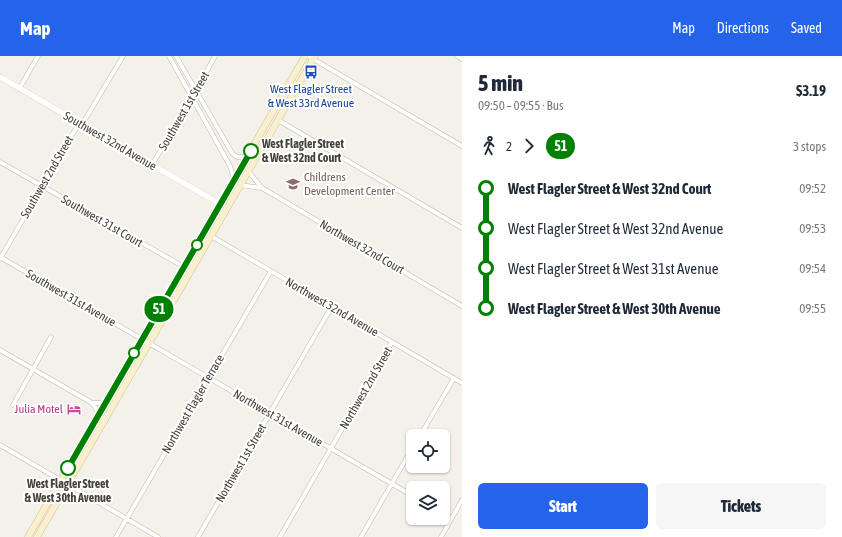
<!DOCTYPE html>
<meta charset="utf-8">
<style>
:root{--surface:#fff;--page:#f6f6f7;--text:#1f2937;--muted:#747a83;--accent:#2563eb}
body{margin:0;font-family:"Asap Condensed",sans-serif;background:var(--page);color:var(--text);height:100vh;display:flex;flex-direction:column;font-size:15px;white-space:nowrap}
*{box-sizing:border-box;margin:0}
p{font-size:13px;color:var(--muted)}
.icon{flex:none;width:22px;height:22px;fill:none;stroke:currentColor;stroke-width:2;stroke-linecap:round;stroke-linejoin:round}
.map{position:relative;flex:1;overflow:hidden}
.side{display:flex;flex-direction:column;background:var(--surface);width:380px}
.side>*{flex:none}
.badge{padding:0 8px;border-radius:13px;font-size:14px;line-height:26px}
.controls{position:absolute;left:406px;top:373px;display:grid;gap:8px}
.controls a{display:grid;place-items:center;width:44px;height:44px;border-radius:6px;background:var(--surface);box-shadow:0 1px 3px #0004;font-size:20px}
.map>.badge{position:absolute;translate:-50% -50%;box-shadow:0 0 0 2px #fff}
.legs{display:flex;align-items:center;gap:6px;height:44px;padding:0 16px;font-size:13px}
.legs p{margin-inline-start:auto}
.overview{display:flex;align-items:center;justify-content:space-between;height:68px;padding:0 16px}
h1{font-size:22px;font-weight:800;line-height:30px}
.action{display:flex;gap:8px;margin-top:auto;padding:8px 16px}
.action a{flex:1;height:46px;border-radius:6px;background:var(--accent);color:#fff;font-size:16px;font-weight:800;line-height:46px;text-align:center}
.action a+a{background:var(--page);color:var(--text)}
ul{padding:0 16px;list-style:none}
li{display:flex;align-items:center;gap:14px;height:40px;font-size:15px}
li i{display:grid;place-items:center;width:6px;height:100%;margin:0 5px;background:currentColor}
li i::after{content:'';width:10px;height:10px;margin:-5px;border:3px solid;border-radius:50%;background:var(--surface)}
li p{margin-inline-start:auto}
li:first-child i{background:linear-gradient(#0000 50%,currentColor 0)}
li:last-child i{background:linear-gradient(currentColor 50%,#0000 0)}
header{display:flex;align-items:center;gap:24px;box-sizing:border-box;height:56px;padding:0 20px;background:var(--accent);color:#fff}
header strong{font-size:19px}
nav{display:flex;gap:22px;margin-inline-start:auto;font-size:14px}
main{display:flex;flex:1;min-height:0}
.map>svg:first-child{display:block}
</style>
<header>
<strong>Map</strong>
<nav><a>Map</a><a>Directions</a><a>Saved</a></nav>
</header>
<main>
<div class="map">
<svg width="462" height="481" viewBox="0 0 462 481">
<rect width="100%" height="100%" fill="#f4f1ea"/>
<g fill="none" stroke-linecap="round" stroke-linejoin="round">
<!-- minor casing -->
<g stroke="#beb9ad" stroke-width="5">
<path id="minor" d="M 169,0 L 230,110 L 234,123
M 176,0 L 232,97 L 237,101 L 247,101
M 308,0 L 462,90
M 457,0 L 462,3
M 19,33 L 38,0
M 196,35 L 215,0
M 278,64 L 462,172
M 0,106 L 184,211
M 152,109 L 192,40
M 248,115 L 262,132
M 240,129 L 262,132 L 462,250
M 211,180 L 462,327
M 0,201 L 413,440
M 0,203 L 75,74 L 86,62 L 123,0
M 0,294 L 92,347 L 105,347
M 92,347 L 99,357
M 13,349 L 51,281
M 420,380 L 454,322
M 0,389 L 158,481
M 443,458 L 451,463
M 116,481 L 271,215
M 198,481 L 332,250
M 280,481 L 392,286
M 361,481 L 413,391
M 441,481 L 462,444"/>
</g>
<!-- tertiary casing -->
<g stroke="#beb9ad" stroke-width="6">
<path id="tertiary" d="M 0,21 L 220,148"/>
</g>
<!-- secondary casing -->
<g stroke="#cfc39e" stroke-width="7">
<path id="secondary" d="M 28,481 L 305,0
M 37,481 L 315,0"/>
</g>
<!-- minor -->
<use href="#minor" stroke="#fff" stroke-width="4"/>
<!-- tertiary -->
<use href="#tertiary" stroke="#fff" stroke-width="5.5"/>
<!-- secondary -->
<use href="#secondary" stroke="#faf0ce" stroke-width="6"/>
</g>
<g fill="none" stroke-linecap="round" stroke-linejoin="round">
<!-- line-1 casing -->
<g stroke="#fff" stroke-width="9">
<path id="line-1" d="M 68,412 L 251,95"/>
</g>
<!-- line-1 -->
<use href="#line-1" stroke="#008000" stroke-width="6"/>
</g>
<!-- icons -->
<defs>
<g id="bus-bare" transform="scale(1.08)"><path d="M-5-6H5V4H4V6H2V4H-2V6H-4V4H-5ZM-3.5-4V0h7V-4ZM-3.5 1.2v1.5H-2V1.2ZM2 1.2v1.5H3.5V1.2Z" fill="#1a4fb4" stroke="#fff" stroke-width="2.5" paint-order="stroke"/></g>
<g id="school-bare" transform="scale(1.08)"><path d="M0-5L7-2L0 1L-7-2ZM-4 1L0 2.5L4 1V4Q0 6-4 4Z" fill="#8d6e63" stroke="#fff" stroke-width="2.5" paint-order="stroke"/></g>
<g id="hotel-bare" transform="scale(1.08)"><path d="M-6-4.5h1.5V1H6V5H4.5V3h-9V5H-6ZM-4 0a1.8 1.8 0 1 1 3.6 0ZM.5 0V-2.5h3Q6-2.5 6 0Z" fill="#d1479c" stroke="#fff" stroke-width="2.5" paint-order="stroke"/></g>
</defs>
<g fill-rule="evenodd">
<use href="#bus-bare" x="311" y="16"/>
<use href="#school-bare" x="293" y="128"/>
<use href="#hotel-bare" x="74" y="353"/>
</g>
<!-- markers -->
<g fill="#fff" stroke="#008000" stroke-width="2">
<circle cx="251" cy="95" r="7"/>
<circle cx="197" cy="189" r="5"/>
<circle cx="134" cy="297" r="5"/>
<circle cx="68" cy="412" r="7"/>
</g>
<g text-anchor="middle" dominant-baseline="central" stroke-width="4" stroke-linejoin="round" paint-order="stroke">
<!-- transit labels -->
<g font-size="12" fill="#164399" stroke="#fff">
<text x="311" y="33">West Flagler Street<tspan x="311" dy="14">&amp; West 33rd Avenue</tspan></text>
</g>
<!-- street labels -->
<g font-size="12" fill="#474239" stroke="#fff">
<text transform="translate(184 55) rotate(-60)">Southwest 1st Street</text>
<text transform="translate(110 85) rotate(30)">Southwest 32nd Avenue</text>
<text transform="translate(47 121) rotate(-60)">Southwest 2nd Street</text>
<text transform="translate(102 165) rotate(30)">Southwest 31st Court</text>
<text transform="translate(362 191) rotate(30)">Northwest 32nd Court</text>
<text transform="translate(71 242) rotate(30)">Southwest 31st Avenue</text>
<text transform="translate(332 251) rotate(30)">Northwest 32nd Avenue</text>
<text transform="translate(366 332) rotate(-60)">Northwest 2nd Street</text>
<text transform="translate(193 348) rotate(-60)">Northwest Flagler Terrace</text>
<text transform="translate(278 362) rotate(30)">Northwest 31st Avenue</text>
<text transform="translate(241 407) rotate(-60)">Northwest 1st Street</text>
</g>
<!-- stop labels -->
<g font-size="12" font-weight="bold" fill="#474239" stroke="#fff" text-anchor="start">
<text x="262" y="88">West Flagler Street<tspan x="262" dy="14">&amp; West 32nd Court</tspan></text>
<text x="68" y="428" text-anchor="middle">West Flagler Street<tspan x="68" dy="14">&amp; West 30th Avenue</tspan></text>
</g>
<!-- education labels -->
<g font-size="12" fill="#785e54" stroke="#fff" text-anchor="start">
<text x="304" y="121">Childrens<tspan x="304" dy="14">Development Center</tspan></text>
</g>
<!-- hotel labels -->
<g font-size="12" fill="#b23c85" stroke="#fff" text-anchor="end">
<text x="63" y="353">Julia Motel</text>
</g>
</g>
</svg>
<div class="controls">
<a><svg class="icon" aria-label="locate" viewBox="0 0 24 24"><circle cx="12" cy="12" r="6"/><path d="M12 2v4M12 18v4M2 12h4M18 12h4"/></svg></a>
<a><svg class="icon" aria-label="layers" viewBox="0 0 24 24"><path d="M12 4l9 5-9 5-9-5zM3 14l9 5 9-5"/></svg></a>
</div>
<b class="badge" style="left:159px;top:253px;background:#008000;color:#fff">51</b>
</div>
<section class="side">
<div class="overview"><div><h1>5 min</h1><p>09:50 – 09:55 · Bus</p></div><b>$3.19</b></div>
<div class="legs"><svg class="icon" aria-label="walk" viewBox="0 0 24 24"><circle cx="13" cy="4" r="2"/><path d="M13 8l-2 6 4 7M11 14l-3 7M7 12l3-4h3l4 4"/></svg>2<svg class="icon" aria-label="forward" viewBox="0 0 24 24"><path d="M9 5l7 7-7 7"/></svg><b class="badge" style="background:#008000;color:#fff">51</b><p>3 stops</p></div>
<ul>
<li><i style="color:#008000"></i><b>West Flagler Street &amp; West 32nd Court</b><p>09:52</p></li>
<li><i style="color:#008000"></i><span>West Flagler Street &amp; West 32nd Avenue</span><p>09:53</p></li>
<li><i style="color:#008000"></i><span>West Flagler Street &amp; West 31st Avenue</span><p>09:54</p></li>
<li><i style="color:#008000"></i><b>West Flagler Street &amp; West 30th Avenue</b><p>09:55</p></li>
</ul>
<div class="action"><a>Start</a><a>Tickets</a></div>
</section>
</main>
